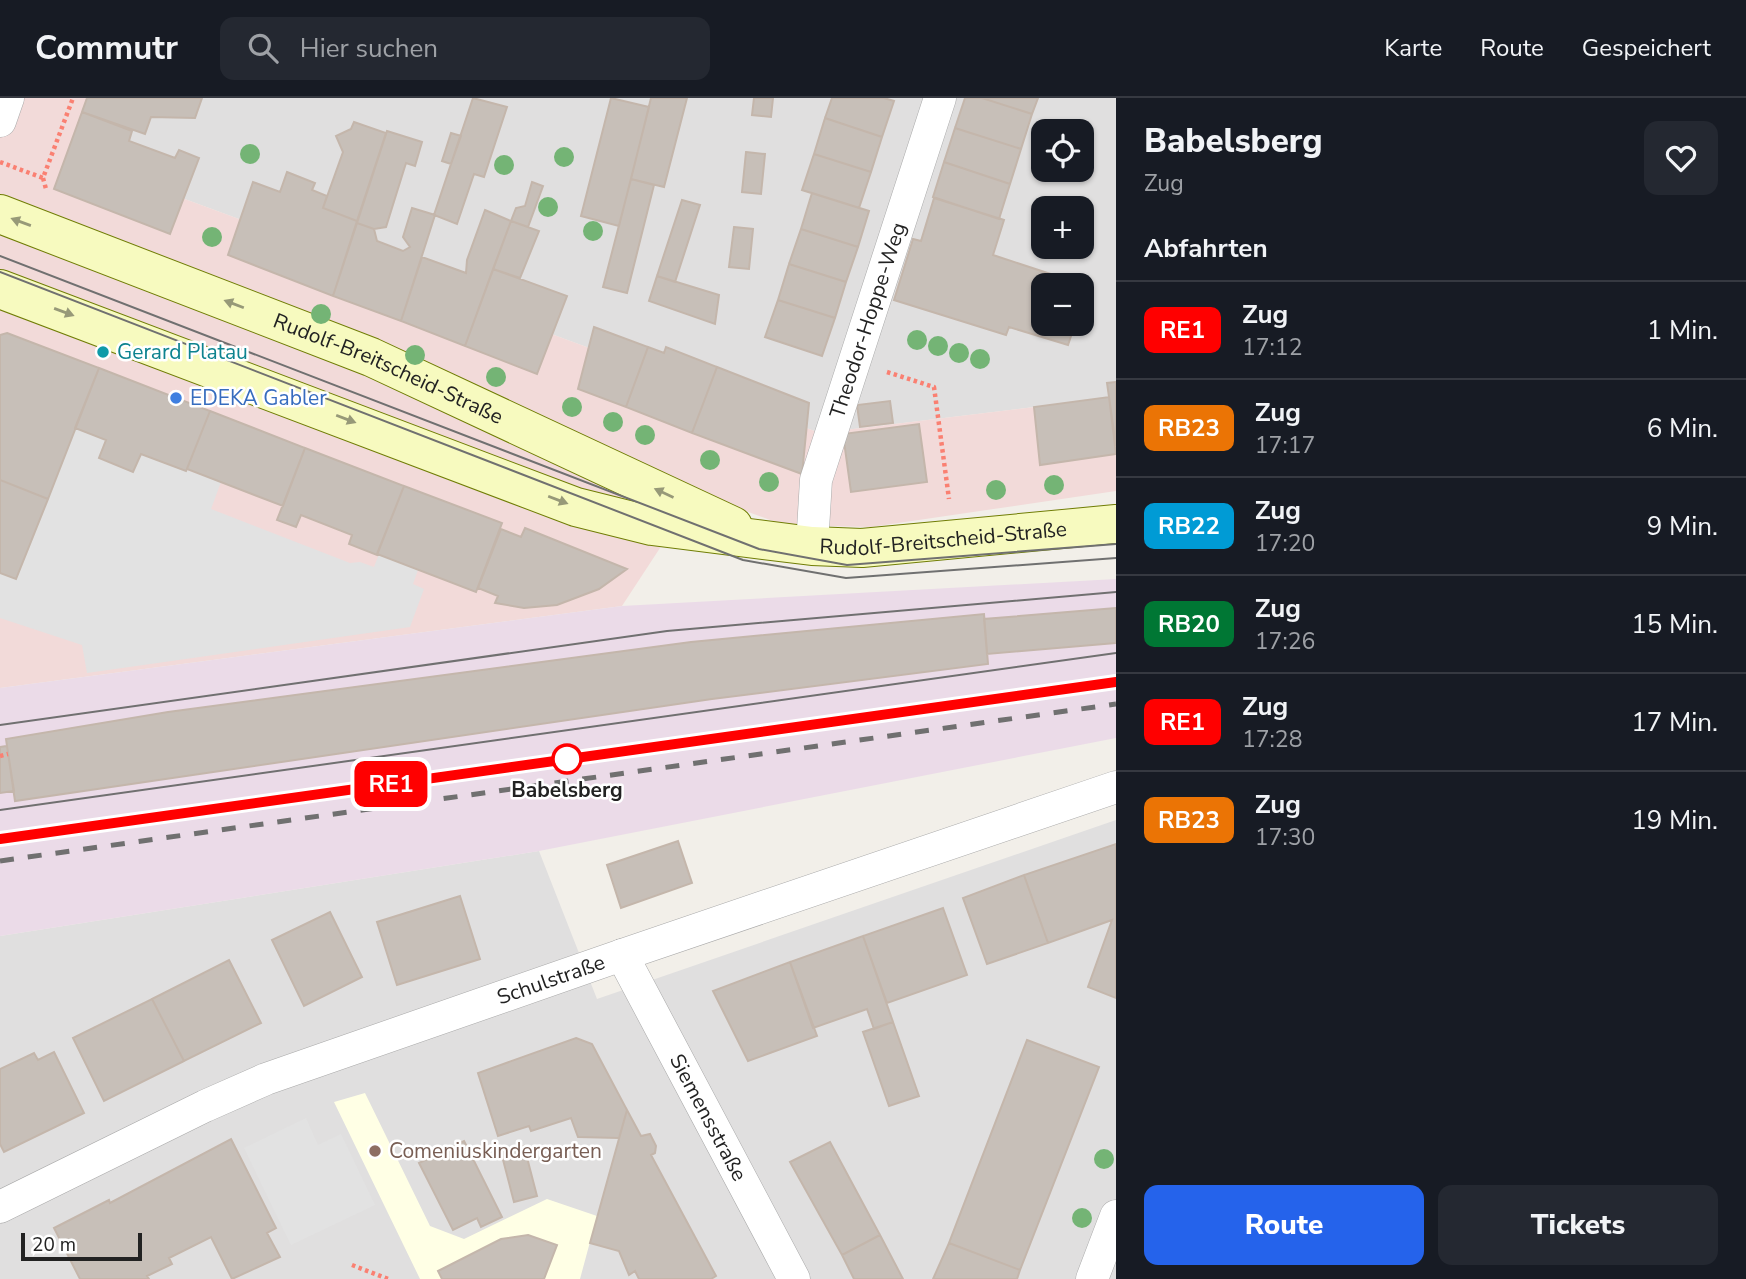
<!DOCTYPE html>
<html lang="de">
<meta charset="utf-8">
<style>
:root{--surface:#171b24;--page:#242831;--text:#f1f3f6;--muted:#9ea1a6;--line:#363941;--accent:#2563eb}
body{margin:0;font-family:"Nunito Sans",sans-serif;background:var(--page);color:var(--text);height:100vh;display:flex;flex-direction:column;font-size:26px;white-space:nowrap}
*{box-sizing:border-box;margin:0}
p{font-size:23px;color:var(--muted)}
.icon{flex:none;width:38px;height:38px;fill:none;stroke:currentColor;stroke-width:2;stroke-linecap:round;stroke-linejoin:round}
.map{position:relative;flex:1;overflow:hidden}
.panel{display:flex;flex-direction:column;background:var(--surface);width:630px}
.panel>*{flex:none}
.badge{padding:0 14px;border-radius:10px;font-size:24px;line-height:46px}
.buttons{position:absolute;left:1031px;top:21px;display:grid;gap:14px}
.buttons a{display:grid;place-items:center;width:63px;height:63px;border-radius:14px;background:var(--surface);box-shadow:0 2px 5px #0004;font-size:35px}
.scale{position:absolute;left:21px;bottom:18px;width:121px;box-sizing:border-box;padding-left:7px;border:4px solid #222;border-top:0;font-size:19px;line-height:24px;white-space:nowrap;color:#222;-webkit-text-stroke:5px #fff;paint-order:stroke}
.map>.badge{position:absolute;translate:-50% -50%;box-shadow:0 0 0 4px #fff}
h2{padding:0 28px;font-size:26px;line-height:63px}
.round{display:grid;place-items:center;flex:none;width:74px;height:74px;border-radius:14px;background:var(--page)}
.summary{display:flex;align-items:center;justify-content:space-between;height:119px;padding:0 28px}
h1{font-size:33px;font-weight:800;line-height:52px}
.button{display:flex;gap:14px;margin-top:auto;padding:14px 28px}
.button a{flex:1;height:80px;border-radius:14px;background:var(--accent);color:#fff;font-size:28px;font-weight:800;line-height:80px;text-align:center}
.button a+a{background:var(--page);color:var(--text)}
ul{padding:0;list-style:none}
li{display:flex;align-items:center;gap:21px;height:98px;padding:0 28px;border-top:2px solid var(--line)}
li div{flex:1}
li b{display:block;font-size:26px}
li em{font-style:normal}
li .badge{min-width:77px;font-weight:700;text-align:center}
header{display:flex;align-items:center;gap:42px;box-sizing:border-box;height:98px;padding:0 35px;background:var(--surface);border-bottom:2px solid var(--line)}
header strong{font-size:33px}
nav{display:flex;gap:38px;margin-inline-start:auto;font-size:24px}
.search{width:490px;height:63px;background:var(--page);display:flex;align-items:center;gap:18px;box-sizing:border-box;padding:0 24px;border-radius:14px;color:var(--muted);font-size:26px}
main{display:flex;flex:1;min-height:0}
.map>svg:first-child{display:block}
</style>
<header>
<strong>Commutr</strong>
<div class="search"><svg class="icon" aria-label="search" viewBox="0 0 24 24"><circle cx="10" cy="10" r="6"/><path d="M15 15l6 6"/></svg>Hier suchen</div>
<nav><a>Karte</a><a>Route</a><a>Gespeichert</a></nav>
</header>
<main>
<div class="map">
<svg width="1116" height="1181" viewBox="0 0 1116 1181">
<rect width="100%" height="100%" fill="#f2efe9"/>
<!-- residential -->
<path fill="#e0dfdf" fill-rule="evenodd" d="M 121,0 L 1116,0 L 1116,299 L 820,335 L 95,68 ZM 1043,33 L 1082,33 L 1082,72 L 1043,72 ZM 1043,110 L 1082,110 L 1082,149 L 1043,149 ZM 1043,187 L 1082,187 L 1082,226 L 1043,226 Z
M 1116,722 L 1116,1181 L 0,1181 L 0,838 L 539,753 L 597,901 Z"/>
<!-- commercial -->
<path fill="#f2dad9" d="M 0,0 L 121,0 L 95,68 L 820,335 L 1116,299 L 1116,393 L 871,429 L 784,427 L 696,395 L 622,508 L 0,590 Z"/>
<!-- industrial -->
<path fill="#ebdbe8" d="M 1116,481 L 1116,640 L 539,753 L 0,838 L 0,590 L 622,508 Z"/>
<!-- education -->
<path fill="#ffffe5" d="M 365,995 L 430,1128 L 464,1141 L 547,1101 L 597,1118 L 580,1181 L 420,1181 L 334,1004 Z"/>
<!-- parking -->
<path fill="#e2e2e2" d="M 75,330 L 106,342 L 99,360 L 133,374 L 141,356 L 221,384 L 211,411 L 350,465 L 360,464 L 374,469 L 379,456 L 418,472 L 413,486 L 424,491 L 410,529 L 87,575 L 82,547 L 0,520 L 0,475 L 16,481 Z
M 306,1020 L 318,1047 L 341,1036 L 375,1107 L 291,1147 L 244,1050 Z"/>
<!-- building -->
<path fill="#c7bfb8" stroke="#c4b6ab" stroke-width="2" d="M 87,0 L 202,0 L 195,20 L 151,19 L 145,36 L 82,14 Z
M 473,0 L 507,9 L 484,79 L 474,76 L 457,126 L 434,117 Z
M 611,0 L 649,9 L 619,128 L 581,118 Z
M 651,0 L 687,0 L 664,89 L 631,81 Z
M 754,0 L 773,0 L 771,19 L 752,17 Z
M 832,0 L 884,0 L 894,3 L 882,39 L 825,20 Z
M 965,0 L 982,0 L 1032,16 L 1021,51 L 955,30 Z
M 982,0 L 1038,0 L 1032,16 Z
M 82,14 L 132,33 L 129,43 L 175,60 L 179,52 L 199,60 L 170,136 L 54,91 Z
M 825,20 L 882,39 L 871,74 L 814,56 Z
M 354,24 L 386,35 L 357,123 L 323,110 L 343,54 L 336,38 L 351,31 Z
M 955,30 L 1021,51 L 1010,86 L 944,64 Z
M 387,33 L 422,44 L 415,68 L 406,65 L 386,129 L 374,131 L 357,125 Z
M 451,35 L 461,38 L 451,66 L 442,63 Z
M 746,54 L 765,56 L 761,96 L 742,94 Z
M 814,56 L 871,74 L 859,110 L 802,92 Z
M 944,64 L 1010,86 L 999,121 L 933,99 Z
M 287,74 L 315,85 L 312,92 L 327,98 L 323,110 L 357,123 L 333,198 L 228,157 L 253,84 L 280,94 Z
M 631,81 L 654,87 L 627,195 L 603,189 Z
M 532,84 L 543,88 L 528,129 L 511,123 L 516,110 L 525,108 Z
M 812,95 L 869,113 L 858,149 L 801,131 Z
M 934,100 L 1004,122 L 993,157 L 1087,188 L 1082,204 L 1082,187 L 1043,187 L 1043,226 L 1075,226 L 1068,247 L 1009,229 L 1006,237 L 894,202 L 913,141 L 921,143 Z
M 682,102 L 700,107 L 675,184 L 657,178 Z
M 412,110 L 435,117 L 401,223 L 333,198 L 357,125 L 374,131 L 377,143 L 403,153 L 410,149 L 403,139 Z
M 485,112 L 511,123 L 465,248 L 401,223 L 422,159 L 466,175 L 467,162 Z
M 511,123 L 539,133 L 520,180 L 493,171 Z
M 734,129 L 753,131 L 749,171 L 729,169 Z
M 801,131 L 858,149 L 846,184 L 789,166 Z
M 789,166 L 846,184 L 835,220 L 778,202 Z
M 493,171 L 567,198 L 537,276 L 465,248 Z
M 657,178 L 719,197 L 715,226 L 649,203 Z
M 778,202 L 835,220 L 822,258 L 765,239 Z
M 594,229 L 648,249 L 626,309 L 578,291 Z
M 7,235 L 99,270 L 48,401 L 0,382 L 0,237 Z
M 648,249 L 664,255 L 666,249 L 717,269 L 692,335 L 626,309 Z
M 717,269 L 809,305 L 802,376 L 692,335 Z
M 99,270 L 210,313 L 186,373 L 141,356 L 133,374 L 99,360 L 106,342 L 75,330 Z
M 1116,284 L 1116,348 L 1107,285 Z
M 1109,299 L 1116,356 L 1040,367 L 1034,309 Z
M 890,303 L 893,325 L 860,329 L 857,307 Z
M 210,313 L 305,350 L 283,408 L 187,371 Z
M 919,326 L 927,384 L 851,394 L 843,336 Z
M 305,350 L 404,388 L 377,457 L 349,446 L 352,437 L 301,417 L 296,429 L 277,422 Z
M 0,382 L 48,401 L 16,481 L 0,475 Z
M 404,388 L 502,425 L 476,494 L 377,456 Z
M 525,430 L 627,471 L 599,491 L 557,507 L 524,510 L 495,505 L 498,498 L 478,490 L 501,431 L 521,439 Z
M 1116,510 L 1116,545 L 987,556 L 984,521 Z
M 984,516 L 988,566 L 712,601 L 15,703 L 6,641 L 168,614 L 691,544 Z
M 7,648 L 14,693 L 0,695 L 0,649 Z
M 678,743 L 692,785 L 621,810 L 607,767 Z
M 1116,746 L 1116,900 L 1088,889 L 1112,822 L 1048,845 L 1024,777 Z
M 1024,777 L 1048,845 L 987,866 L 963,800 Z
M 460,798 L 480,861 L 397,887 L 377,824 Z
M 943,810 L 967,877 L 887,905 L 863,838 Z
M 330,814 L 362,879 L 304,908 L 272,842 Z
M 863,838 L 893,924 L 874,931 L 867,911 L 813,930 L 790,864 Z
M 229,862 L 261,925 L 184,963 L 152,901 Z
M 790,864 L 817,938 L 748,963 L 713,893 Z
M 152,901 L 184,963 L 104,1003 L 73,940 Z
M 893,924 L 919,998 L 889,1008 L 863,934 Z
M 576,940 L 592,946 L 627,1012 L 619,1040 L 578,1039 L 571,1020 L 531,1033 L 529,1028 L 498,1038 L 478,975 Z
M 1027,942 L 1099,969 L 1020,1172 L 949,1145 Z
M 54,954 L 84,1015 L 4,1054 L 0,1046 L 0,971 L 34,955 L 38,962 Z
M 627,1012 L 641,1038 L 650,1036 L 656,1048 L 655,1055 L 651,1057 L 716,1178 L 711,1181 L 639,1181 L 635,1173 L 629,1177 L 619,1153 L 590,1145 Z
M 231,1041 L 276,1130 L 267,1135 L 280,1159 L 232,1181 L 211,1139 L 169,1160 L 172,1166 L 147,1178 L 149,1181 L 80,1181 L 54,1130 L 109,1102 L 110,1105 Z
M 464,1043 L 502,1119 L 481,1129 L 477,1120 L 453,1132 L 419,1065 Z
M 830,1044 L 880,1137 L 842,1157 L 790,1064 Z
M 524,1048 L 537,1098 L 514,1104 L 501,1054 Z
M 528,1137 L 557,1147 L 544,1181 L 442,1181 L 438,1173 L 501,1141 Z
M 880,1137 L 903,1181 L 854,1181 L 842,1157 Z
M 949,1145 L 1020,1172 L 1017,1181 L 933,1181 Z"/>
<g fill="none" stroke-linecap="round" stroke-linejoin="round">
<!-- street casing -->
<g stroke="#a9a9a9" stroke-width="33">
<g id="street">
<path d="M 0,23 L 8,0"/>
<path id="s1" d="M 812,448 L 816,382 L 940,0"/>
<path id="s2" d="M 622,857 L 794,1181"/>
<path id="s3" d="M 0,1109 L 205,1008 L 266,981 L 622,857 L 1116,689"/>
<path d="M 1092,1181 L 1116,1118"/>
</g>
</g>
<!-- secondary casing -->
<g stroke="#707d05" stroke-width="40">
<g id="secondary">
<path id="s4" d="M 0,116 L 371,259 L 733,428"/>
<path id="s5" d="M 0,191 L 576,409 L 652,428 L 812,448 L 862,450 L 1116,426"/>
</g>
</g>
<!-- path -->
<path stroke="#fa8072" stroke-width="4.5" stroke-dasharray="3.5 3.5" stroke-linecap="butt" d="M 0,64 L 43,80 L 73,0
M 43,80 L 46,91
M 887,274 L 934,289 L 949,401
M 0,658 L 8,656
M 352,1167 L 388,1181"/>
<!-- street -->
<use href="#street" stroke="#fff" stroke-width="32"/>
<!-- secondary -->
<use href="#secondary" stroke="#f7fabf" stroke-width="38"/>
<!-- tram -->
<path stroke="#707070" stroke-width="2" d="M 0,158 L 759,451 L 847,467 L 1116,446
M 0,174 L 743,462 L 846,480 L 1116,460
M 0,627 L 667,533 L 1116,494
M 0,712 L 1116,555"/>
<!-- rail -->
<path stroke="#707070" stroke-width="5" stroke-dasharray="14 14" stroke-linecap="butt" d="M 0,741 L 1116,584
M 0,763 L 1116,606"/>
</g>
<!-- trees -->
<g fill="#74b475">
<circle cx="250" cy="56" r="10"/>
<circle cx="564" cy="59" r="10"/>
<circle cx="504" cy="67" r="10"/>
<circle cx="548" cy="109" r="10"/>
<circle cx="593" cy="133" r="10"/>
<circle cx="212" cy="139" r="10"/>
<circle cx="321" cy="216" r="10"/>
<circle cx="917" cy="242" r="10"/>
<circle cx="938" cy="248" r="10"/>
<circle cx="959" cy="255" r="10"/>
<circle cx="415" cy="257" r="10"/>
<circle cx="980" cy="261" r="10"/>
<circle cx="496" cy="279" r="10"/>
<circle cx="572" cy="309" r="10"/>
<circle cx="613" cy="324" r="10"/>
<circle cx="645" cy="337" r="10"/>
<circle cx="710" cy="362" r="10"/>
<circle cx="769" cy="384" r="10"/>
<circle cx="1054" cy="387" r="10"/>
<circle cx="996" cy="392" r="10"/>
<circle cx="1104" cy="1061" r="10"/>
<circle cx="1082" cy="1120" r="10"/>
</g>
<!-- one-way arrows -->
<defs><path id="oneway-solid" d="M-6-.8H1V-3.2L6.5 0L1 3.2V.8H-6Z" transform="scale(1.75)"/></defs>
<g fill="#979978">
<use href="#oneway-solid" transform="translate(21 124) rotate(-160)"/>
<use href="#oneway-solid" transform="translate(234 206) rotate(-159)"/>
<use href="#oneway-solid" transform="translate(64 214) rotate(20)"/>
<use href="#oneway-solid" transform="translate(346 321) rotate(21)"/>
<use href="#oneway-solid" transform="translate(664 395) rotate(-155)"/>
<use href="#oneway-solid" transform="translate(558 402) rotate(21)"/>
</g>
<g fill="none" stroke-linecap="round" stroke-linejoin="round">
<!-- line casing -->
<g stroke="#fff" stroke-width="16">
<path id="line" d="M 0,741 L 1116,584"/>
</g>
<!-- line -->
<use href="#line" stroke="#f00" stroke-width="10"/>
</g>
<!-- markers -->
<circle fill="#0f9aa8" stroke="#fff" stroke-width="2.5" cx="103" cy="254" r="7"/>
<circle fill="#3f7fe0" stroke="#fff" stroke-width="2.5" cx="176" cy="300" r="7"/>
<circle fill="#fff" stroke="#f00" stroke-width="3.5" cx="567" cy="661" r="14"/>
<circle fill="#8d6e63" stroke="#fff" stroke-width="2.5" cx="375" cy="1053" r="7"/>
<g text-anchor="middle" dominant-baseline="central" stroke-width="5" stroke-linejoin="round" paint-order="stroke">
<!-- street labels -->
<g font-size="21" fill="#222" stroke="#fff">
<text stroke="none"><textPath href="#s1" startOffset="234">Theodor-Hoppe-Weg</textPath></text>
<text stroke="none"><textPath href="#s4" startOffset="418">Rudolf-Breitscheid-Straße</textPath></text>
<text stroke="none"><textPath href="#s5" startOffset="987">Rudolf-Breitscheid-Straße</textPath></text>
<text stroke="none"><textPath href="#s3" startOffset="597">Schulstraße</textPath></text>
<text stroke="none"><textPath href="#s2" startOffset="184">Siemensstraße</textPath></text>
</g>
<!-- culture labels -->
<g font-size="21" fill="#0d838f" stroke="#fff" text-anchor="start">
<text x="117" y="254">Gerard Platau</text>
</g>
<!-- shop labels -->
<g font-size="21" fill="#366cbe" stroke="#fff" text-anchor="start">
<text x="190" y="300">EDEKA Gabler</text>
</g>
<!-- stop labels -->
<g font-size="21" font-weight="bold" fill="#222" stroke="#fff">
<text x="567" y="692">Babelsberg</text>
</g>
<!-- education labels -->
<g font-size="21" fill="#785e54" stroke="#fff" text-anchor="start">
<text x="389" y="1053">Comeniuskindergarten</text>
</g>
</g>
</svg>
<div class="buttons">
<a><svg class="icon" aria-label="locate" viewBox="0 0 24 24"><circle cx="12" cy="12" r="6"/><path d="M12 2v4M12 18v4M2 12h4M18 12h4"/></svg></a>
<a>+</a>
<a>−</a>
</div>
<div class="scale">20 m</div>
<b class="badge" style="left:391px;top:686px;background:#f00;color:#fff">RE1</b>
</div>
<section class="panel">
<div class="summary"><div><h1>Babelsberg</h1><p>Zug</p></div><a class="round"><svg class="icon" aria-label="heart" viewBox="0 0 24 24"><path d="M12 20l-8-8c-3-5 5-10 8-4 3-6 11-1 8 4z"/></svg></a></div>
<h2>Abfahrten</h2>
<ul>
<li><span class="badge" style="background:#f00;color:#fff">RE1</span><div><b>Zug</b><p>17:12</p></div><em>1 Min.</em></li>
<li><span class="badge" style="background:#eb7405;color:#fff">RB23</span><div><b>Zug</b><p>17:17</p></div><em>6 Min.</em></li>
<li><span class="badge" style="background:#009bd5;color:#fff">RB22</span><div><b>Zug</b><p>17:20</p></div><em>9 Min.</em></li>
<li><span class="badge" style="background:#007734;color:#fff">RB20</span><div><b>Zug</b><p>17:26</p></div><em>15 Min.</em></li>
<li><span class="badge" style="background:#f00;color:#fff">RE1</span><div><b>Zug</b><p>17:28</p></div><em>17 Min.</em></li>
<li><span class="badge" style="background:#eb7405;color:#fff">RB23</span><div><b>Zug</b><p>17:30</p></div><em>19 Min.</em></li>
</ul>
<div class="button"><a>Route</a><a>Tickets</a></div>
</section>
</main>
